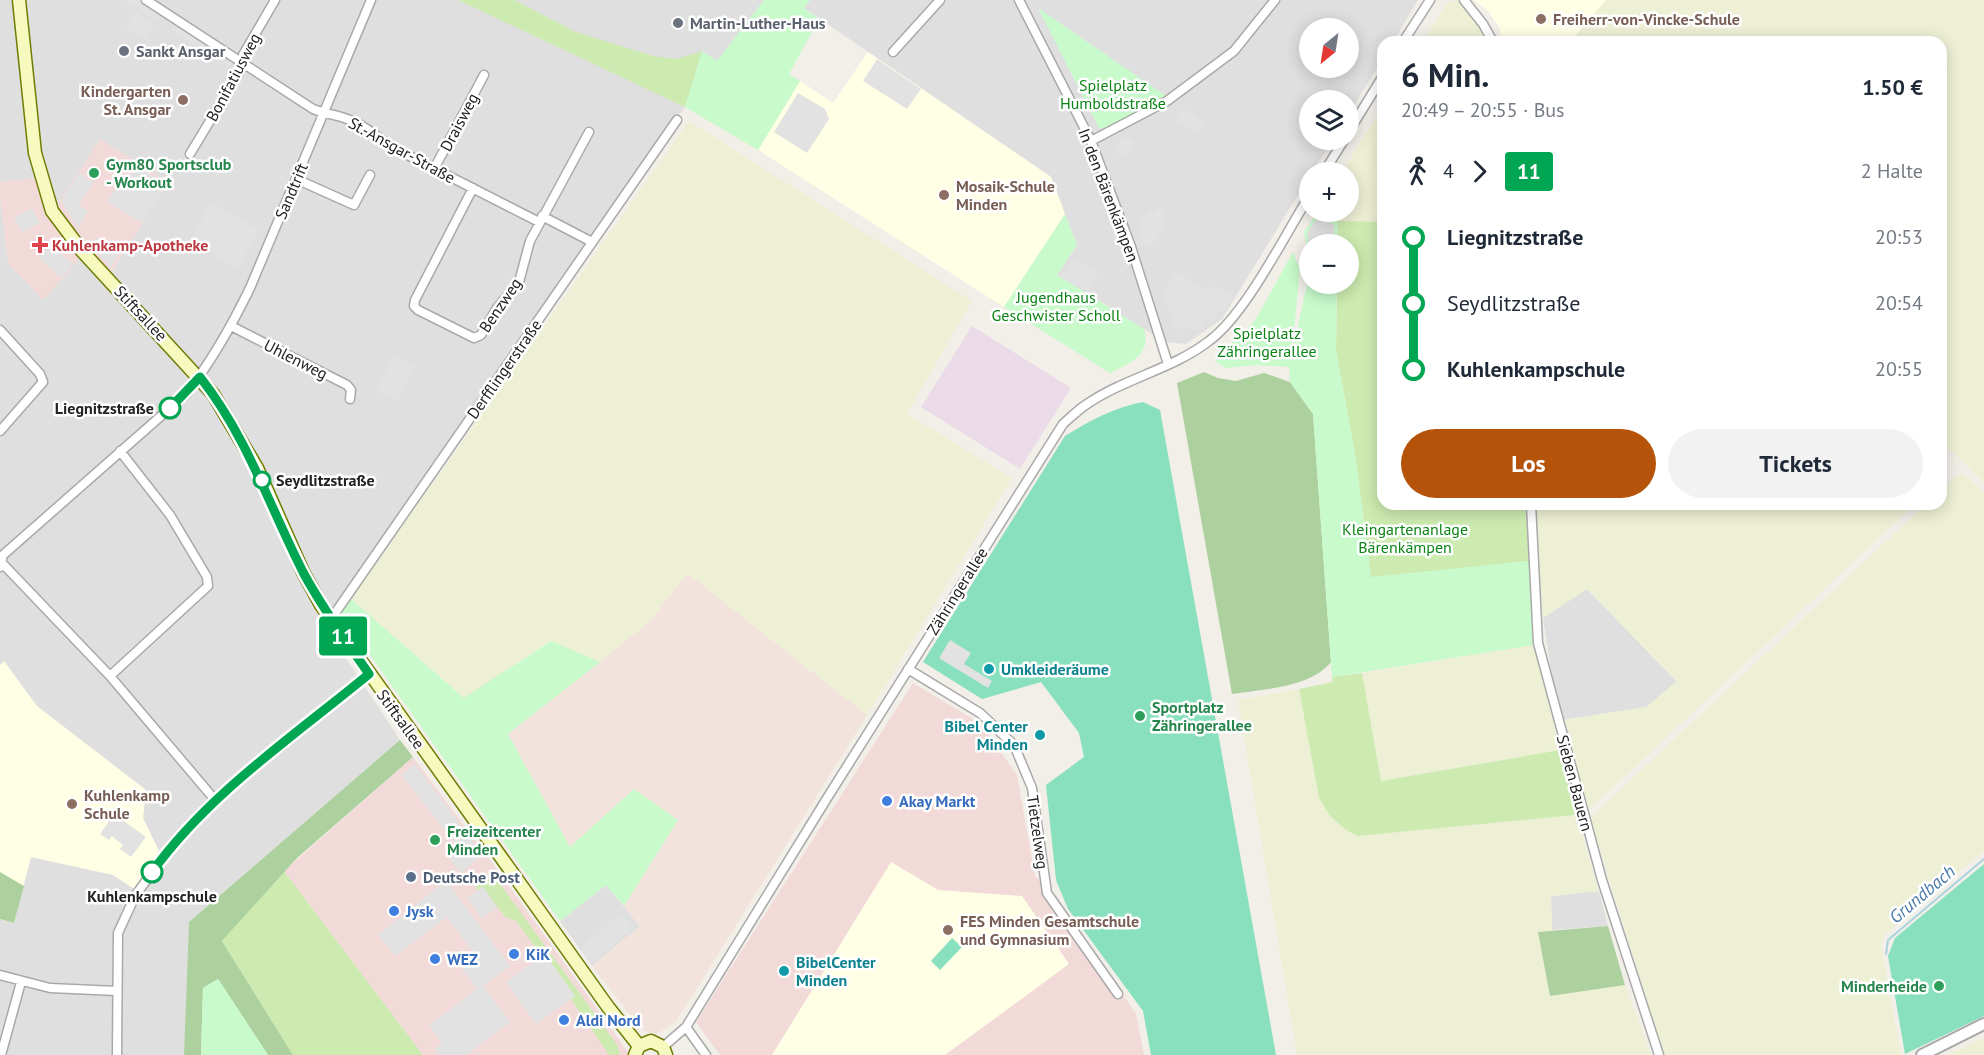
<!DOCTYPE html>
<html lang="de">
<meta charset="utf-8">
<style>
:root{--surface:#fff;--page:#f2f2f3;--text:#1f2937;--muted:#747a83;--accent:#b45309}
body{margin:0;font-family:"PT Sans",sans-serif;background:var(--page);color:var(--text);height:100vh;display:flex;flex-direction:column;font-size:22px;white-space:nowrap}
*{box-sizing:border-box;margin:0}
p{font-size:20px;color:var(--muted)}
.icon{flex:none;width:33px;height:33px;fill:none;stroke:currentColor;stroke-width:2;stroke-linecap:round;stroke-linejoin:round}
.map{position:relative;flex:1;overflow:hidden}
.side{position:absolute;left:1377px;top:36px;width:570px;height:474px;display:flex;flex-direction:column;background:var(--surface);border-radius:18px;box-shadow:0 3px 15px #0003}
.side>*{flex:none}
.badge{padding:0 12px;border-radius:4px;font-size:21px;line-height:39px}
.needle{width:39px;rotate:210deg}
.fabs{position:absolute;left:1299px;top:18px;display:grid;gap:12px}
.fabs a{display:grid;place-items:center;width:60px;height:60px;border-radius:50%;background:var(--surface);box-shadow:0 3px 15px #0003;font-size:30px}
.map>.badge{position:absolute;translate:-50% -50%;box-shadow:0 0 0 3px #fff}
.legs{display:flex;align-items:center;gap:9px;height:66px;padding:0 24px;font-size:20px}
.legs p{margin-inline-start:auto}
.summary{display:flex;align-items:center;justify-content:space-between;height:102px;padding:0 24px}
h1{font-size:33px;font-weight:700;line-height:45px}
.primary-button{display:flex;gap:12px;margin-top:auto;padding:12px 24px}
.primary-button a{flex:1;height:69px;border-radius:36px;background:var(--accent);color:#fff;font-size:24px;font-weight:700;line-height:69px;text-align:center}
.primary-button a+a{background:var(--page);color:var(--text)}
ul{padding:0 24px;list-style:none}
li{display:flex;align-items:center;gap:21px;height:66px;font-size:22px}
li i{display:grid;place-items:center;width:9px;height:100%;margin:0 8px;background:currentColor}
li i::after{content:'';width:15px;height:15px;margin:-8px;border:4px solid;border-radius:50%;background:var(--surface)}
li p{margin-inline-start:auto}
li:first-child i{background:linear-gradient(#0000 50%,currentColor 0)}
li:last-child i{background:linear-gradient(currentColor 50%,#0000 0)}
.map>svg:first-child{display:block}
</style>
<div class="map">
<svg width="1984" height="1055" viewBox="0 0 1984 1055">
<rect width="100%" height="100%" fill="#f2efe9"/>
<!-- residential -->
<path fill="#e0dfdf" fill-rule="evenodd" d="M 0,0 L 764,0 L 717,62 L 702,52 L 685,107 L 625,188 L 324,625 L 400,740 L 189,922 L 185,1055 L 0,1055 L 0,195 L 8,263 L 81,257 L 56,228 L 35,178 L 0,182 Z
M 810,0 L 1418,0 L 1393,42 L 1383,42 L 1383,58 L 1349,114 L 1348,100 L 1310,100 L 1310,140 L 1333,140 L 1312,172 L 1310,172 L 1309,177 L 1222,319 L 1186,344 L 1165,342 L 1057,275 L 1077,245 L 1051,177 L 804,8 ZM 1310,28 L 1348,28 L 1348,68 L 1310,68 Z
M 1587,589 L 1677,682 L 1646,707 L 1563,720 L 1555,696 L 1543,618 Z
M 606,885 L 640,926 L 592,966 L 560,921 Z
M 1599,891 L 1608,926 L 1552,930 L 1551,896 Z"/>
<!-- commercial -->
<path fill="#f2dad9" d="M 100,139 L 168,182 L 112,272 L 78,238 L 55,208 Z
M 35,178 L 56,228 L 81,257 L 43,300 L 8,263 L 0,195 L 0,182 Z
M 913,683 L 981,724 L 1017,775 L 1035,876 L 1057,897 L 1136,1014 L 1144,1055 L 720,1055 L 696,1022 Z
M 413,757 L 499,872 L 630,1055 L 423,1055 L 284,871 Z"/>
<!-- industrial -->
<path fill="#ebdbe8" d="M 972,326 L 1071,388 L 1020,469 L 921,407 Z"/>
<!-- education -->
<path fill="#ffffe5" d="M 1474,0 L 1606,0 L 1570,42 L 1502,42 L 1499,27 L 1488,11 Z
M 868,52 L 1051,177 L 1065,214 L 1004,307 L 758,150 L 800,81 L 833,103 Z
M 4,661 L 37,706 L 146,790 L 143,818 L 159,851 L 134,889 L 113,875 L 31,857 L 14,923 L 0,919 L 0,665 Z
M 891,862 L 938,890 L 1022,896 L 1069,964 L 945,1055 L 772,1055 Z"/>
<!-- military -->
<path fill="#f3e3dd" d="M 687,573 L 867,715 L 676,1022 L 657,1034 L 646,1032 L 638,1025 L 592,966 L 640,926 L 624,906 L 678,820 L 634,789 L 570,848 L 508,734 L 651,620 Z"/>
<!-- farmland -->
<path fill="#eef0d5" d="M 1457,0 L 1476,23 L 1487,42 L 1423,42 L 1448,2 Z
M 1606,0 L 1984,0 L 1984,482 L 1941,441 L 1941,42 L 1570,42 Z
M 1383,107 L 1383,222 L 1338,221 L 1316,215 L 1318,212 L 1348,212 L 1348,172 L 1342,172 Z
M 689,121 L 972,301 L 907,414 L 1012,478 L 867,715 L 687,573 L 651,620 L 600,662 L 550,641 L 465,698 L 351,599 Z
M 1964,474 L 1984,493 L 1984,851 L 1883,936 L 1881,945 L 1901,1055 L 1664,1055 L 1590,818 L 1926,504 L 1941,504 L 1941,490 L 1957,475 Z
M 1535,504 L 1915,504 L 1591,808 L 1587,808 L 1563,720 L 1646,707 L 1677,681 L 1587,589 L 1543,618 Z
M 1534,645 L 1560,750 L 1380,781 L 1362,673 Z
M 1299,689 L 1319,798 L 1330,816 L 1346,830 L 1358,836 L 1576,815 L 1599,891 L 1551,896 L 1552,930 L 1538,932 L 1550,996 L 1625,985 L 1651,1055 L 1297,1055 L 1238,700 Z
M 1981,1039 L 1984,1041 L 1984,1055 L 1947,1055 Z"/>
<!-- grass -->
<path fill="#cdebb0" d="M 458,0 L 514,0 L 576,32 L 653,56 L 677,59 L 702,51 L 685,107 Z
M 1338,221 L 1383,222 L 1383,504 L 1525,504 L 1529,561 L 1371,578 L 1355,454 L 1336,351 L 1337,284 L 1348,284 L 1348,244 L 1337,244 Z
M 1362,673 L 1381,781 L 1560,750 L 1576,815 L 1358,836 L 1346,830 L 1330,816 L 1319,798 L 1299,689 L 1333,682 L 1332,677 Z
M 284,871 L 423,1055 L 293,1055 L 222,941 Z
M 486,877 L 497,880 L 618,1046 L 620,1055 L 609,1055 L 571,999 L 574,996 L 545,955 L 542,956 L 516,921 L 505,917 L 483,887 L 477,890 L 476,885 Z"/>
<!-- forest -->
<path fill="#add19e" d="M 1204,372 L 1218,378 L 1236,381 L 1264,373 L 1290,382 L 1313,414 L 1331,662 C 1310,688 1263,689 1232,694 L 1177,383 Z
M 400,740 L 413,757 L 297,858 L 222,941 L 293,1055 L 268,1055 L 218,979 L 203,988 L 201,1055 L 184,1055 L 189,922 Z
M 0,872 L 24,886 L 14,923 L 0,919 Z
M 1608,926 L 1625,985 L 1550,996 L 1538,932 Z"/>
<!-- park -->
<path fill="#c8facc" d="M 764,0 L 810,0 L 804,8 L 819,19 L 789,74 L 800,81 L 758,150 L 685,107 L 702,51 L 717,61 Z
M 1038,8 L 1169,98 L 1107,129 L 1099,128 Z
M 1065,214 L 1077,245 L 1057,275 L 1144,329 C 1152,355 1129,364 1110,373 L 1004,307 Z
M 1316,215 L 1338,221 L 1337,244 L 1310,244 L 1309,258 L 1304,232 Z
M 1293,252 L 1300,270 L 1291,359 L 1309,275 L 1310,284 L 1337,284 L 1336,351 L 1355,454 L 1371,577 L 1529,561 L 1534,645 L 1332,677 L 1313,414 L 1290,382 L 1289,367 L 1257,365 L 1225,368 L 1215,361 L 1256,319 Z
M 351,599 L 464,698 L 551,641 L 600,662 L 508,734 L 570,847 L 634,789 L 678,820 L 624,906 L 606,885 L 560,921 L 340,613 Z
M 218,979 L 268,1055 L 201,1055 L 203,988 Z"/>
<!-- pitch -->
<path fill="#88e0be" d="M 1143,402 L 1160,410 L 1276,1055 L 1151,1055 L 1143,1011 L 1068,909 L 1056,880 L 1046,785 L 1084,757 L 1079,733 L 1041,682 L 982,699 L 923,662 L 1065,436 C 1091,420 1113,408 1143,402 Z
M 1984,864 L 1984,1016 L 1905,1054 L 1888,956 L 1895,938 Z
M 952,938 L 962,947 L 940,970 L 931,961 Z"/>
<!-- parking -->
<path fill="#e2e2e2" d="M 124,0 L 139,0 L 160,14 L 156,21 Z
M 135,12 L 155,25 L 145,40 L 125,27 Z
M 175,24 L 232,63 L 228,69 L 171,30 Z
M 877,59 L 921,89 L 907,109 L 863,81 Z
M 798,93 L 825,109 L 829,119 L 807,153 L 774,132 Z
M 1183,108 L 1204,123 L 1197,134 L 1176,119 Z
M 1124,136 L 1135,143 L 1126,159 L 1114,152 Z
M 137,166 L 166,184 L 142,223 L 107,202 L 124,175 L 129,178 Z
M 79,173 L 94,183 L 78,205 L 88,211 L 78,228 L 61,201 Z
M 212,202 L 259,230 L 237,268 L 190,240 Z
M 1158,207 L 1166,212 L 1162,218 L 1167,221 L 1150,248 L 1144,245 L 1138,226 L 1149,209 L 1154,213 Z
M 32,208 L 40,223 L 22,232 L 14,218 Z
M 1316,219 L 1334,224 L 1335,244 L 1309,247 L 1307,233 Z
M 96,237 L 122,248 L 110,268 L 91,244 Z
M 51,245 L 73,264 L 61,278 L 39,258 Z
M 1073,258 L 1099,274 L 1088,292 L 1062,276 Z
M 1177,272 L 1209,291 L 1213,285 L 1233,297 L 1224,312 L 1220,310 L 1212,323 L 1207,320 L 1199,332 L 1182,325 L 1177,331 L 1173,328 L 1176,324 L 1170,320 L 1174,313 L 1168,309 L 1162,295 Z
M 394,356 L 416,364 L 397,401 L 377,391 Z
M 950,640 L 971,653 L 964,664 L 992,681 L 988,688 L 939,658 Z
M 415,764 L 483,855 L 461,873 L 449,858 L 460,849 L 401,775 Z
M 114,814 L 146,837 L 131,857 L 120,849 L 123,845 L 112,836 L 109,840 L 100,834 Z
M 446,881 L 510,966 L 483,986 L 510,1022 L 466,1055 L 439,1055 L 435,1049 L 442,1043 L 429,1025 L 477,989 L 462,969 L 477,957 L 447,917 L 395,956 L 378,935 Z
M 483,887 L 497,907 L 482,918 L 467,898 Z
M 621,913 L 634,928 L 591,964 L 580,948 Z
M 545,954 L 575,996 L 536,1024 L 506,982 Z"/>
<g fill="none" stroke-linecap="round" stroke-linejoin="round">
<!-- stream -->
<path stroke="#aad3df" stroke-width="2" d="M 1886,954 L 1888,940 L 1984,859"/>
<!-- minor casing -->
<g stroke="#a9a9a9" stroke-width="11">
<path id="minor" d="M 146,0 L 313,109 C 326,114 338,115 350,120 C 366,126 376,136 390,146 L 539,222
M 1019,0 L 1091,141 L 1131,247 L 1168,364
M 1464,0 L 1483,24 L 1493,42
M 1403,42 L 1430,0
M 893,52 L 940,0
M 1348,133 L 1383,76
M 1091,141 L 1167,101 L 1234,51 L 1275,0
M 190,154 L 240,71 L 243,55 L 275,0
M 434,169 L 484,75
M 1324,172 L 1344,140
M 296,179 L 354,205 L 370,175
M 473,188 L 415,300 L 414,306 L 418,310 L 474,338 L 481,335 L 497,308 L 519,282 L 530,241 L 589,132
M 542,216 L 592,242
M 231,326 L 347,385 L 351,390 L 350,399
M 0,330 L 40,374 L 43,382 L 0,431
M 1531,504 L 1538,643 L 1602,880 L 1659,1055
M 3,564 L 110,676 L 215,800
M 0,567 L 3,555 L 186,394 C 212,361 232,325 250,288 L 371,0
M 331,619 L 677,120
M 908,669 L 980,713 L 1014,745 L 1032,788 L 1047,893 L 1118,994
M 110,676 L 208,586 L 207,577 L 170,515 L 120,451
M 0,975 L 50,988 L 117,991
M 686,1027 L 706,1055
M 663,1047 L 686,1027 L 829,795 L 1063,424 C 1071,417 1079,409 1087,404 C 1125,378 1173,369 1209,341 C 1246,314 1284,236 1310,195
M 1,1055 L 21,982
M 117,1055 L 118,933 L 135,896 L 174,842 L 215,800 L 369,674"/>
</g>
<!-- tertiary casing -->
<g stroke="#a9a9a9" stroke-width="14">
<path id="tertiary" d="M 1922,1055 L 1984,1024"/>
</g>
<!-- secondary casing -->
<g stroke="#707d05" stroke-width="15">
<path id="secondary" d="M 19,0 L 35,153 L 52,211 L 82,251 L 213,394 L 257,468 L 303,572 L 321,605 L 608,1007 L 639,1046
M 635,1055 L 639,1046 L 651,1041 L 663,1047 L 666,1055"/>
</g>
<!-- minor -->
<use href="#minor" stroke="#fff" stroke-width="8"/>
<!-- tertiary -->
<use href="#tertiary" stroke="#fff" stroke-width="10"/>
<!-- secondary -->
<use href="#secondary" stroke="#f7fabf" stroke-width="12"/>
</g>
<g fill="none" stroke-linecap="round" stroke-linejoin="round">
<!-- line-1 casing -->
<g stroke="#fff" stroke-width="14">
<path id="line-1" d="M 152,872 C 209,793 294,736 369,674 C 346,641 323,609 304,574 C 269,506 248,438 200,377 L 170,408"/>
</g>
<!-- line-1 -->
<use href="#line-1" stroke="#00a651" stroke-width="9"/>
</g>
<!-- markers -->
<g fill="#8d6e63" stroke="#fff" stroke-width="2">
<circle cx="1541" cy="19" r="6"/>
<circle cx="183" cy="100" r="6"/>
<circle cx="944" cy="195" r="6"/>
<circle cx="72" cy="804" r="6"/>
<circle cx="948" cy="930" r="6"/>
</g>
<g fill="#6b7280" stroke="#fff" stroke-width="2">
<circle cx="678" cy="23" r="6"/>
<circle cx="124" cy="51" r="6"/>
</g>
<g fill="#2e9e5b" stroke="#fff" stroke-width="2">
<circle cx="94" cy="173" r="6"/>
<circle cx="1140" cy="716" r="6"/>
<circle cx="435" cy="840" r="6"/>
<circle cx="1939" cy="986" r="6"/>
</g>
<path fill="#e0444e" stroke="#fff" stroke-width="2" d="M37 236h6v6h6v6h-6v6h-6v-6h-6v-6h6z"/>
<g fill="#fff" stroke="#00a651" stroke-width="3">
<circle cx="170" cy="408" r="10"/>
<circle cx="262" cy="480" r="8"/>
<circle cx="152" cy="872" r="10"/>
</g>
<g fill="#0f9aa8" stroke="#fff" stroke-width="2">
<circle cx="989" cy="669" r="6"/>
<circle cx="1040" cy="735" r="6"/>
<circle cx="784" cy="971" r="6"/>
</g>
<g fill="#3f7fe0" stroke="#fff" stroke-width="2">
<circle cx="887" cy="801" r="6"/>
<circle cx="394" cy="911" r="6"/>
<circle cx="514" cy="954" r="6"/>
<circle cx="435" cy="959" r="6"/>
<circle cx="564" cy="1020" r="6"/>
</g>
<circle fill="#5c6f8a" stroke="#fff" stroke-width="2" cx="411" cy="877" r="6"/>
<g text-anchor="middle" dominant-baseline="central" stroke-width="5" stroke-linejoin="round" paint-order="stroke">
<!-- education labels -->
<g font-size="16" font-weight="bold" fill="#785e54" stroke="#fff" text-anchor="start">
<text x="1553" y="19">Freiherr-von-Vincke-Schule</text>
<text x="171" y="91" text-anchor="end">Kindergarten<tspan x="171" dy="18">St. Ansgar</tspan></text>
<text x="956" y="186">Mosaik-Schule<tspan x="956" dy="18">Minden</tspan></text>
<text x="84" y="795">Kuhlenkamp<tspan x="84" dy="18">Schule</tspan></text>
<text x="960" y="921">FES Minden Gesamtschule<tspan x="960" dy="18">und Gymnasium</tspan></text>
</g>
<!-- worship labels -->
<g font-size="16" font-weight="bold" fill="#5b616d" stroke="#fff" text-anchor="start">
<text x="690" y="23">Martin-Luther-Haus</text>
<text x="136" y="51">Sankt Ansgar</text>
</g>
<!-- street labels -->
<g font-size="16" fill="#222" stroke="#fff">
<text transform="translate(233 77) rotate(-62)">Bonifatiusweg</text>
<text transform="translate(459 122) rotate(-62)">Draisweg</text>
<text transform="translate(402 150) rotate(29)">St.-Ansgar-Straße</text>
<text transform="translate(291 191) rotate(-67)">Sandtrift</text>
<text transform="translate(1109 195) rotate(69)">In den Bärenkämpen</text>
<text transform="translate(500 305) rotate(-56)">Benzweg</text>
<text transform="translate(141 313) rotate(47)">Stiftsallee</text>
<text transform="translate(296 359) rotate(27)">Uhlenweg</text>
<text transform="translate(504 369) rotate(-55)">Derfflingerstraße</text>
<text transform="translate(957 591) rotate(-58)">Zähringerallee</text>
<text transform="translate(401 719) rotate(54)">Stiftsallee</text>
<text transform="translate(1575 783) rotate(75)">Sieben Bauern</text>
<text transform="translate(1038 832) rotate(82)">Tietzelweg</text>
</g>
<!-- park labels -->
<g font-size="16" fill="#0c8416" stroke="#fff">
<text x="1113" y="85">Spielplatz<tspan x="1113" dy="18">Humboldstraße</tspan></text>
<text x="1056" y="297">Jugendhaus<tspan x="1056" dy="18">Geschwister Scholl</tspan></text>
<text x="1267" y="333">Spielplatz<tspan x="1267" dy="18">Zähringerallee</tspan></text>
<text x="1405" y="529">Kleingartenanlage<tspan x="1405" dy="18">Bärenkämpen</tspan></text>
</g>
<!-- leisure labels -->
<g font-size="16" font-weight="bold" fill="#27864d" stroke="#fff" text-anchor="start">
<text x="106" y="164">Gym80 Sportsclub<tspan x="106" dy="18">- Workout</tspan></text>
<text x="1152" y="707">Sportplatz<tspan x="1152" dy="18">Zähringerallee</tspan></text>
<text x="447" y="831">Freizeitcenter<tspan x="447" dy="18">Minden</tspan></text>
<text x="1927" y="986" text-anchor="end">Minderheide</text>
</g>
<!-- health labels -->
<g font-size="16" font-weight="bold" fill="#be3a42" stroke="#fff" text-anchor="start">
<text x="52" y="245">Kuhlenkamp-Apotheke</text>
</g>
<!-- stop labels -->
<g font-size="16" font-weight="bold" fill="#222" stroke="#fff" text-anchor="end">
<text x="154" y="408">Liegnitzstraße</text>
<text x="276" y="480" text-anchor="start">Seydlitzstraße</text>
<text x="152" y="896" text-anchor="middle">Kuhlenkampschule</text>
</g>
<!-- culture labels -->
<g font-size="16" font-weight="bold" fill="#0d838f" stroke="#fff" text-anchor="start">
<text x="1001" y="669">Umkleideräume</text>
<text x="1028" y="726" text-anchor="end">Bibel Center<tspan x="1028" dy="18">Minden</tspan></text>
<text x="796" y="962">BibelCenter<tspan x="796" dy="18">Minden</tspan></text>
</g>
<!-- shop labels -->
<g font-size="16" font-weight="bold" fill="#366cbe" stroke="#fff" text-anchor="start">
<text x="899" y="801">Akay Markt</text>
<text x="406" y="911">Jysk</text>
<text x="526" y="954">KiK</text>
<text x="447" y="959">WEZ</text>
<text x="576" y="1020">Aldi Nord</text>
</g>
<!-- service labels -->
<g font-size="16" font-weight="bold" fill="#4e5e75" stroke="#fff" text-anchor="start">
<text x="423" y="877">Deutsche Post</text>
</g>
<!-- water labels -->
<g font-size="18" font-style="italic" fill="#4a7aab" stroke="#fff">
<text transform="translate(1922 894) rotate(-40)">Grundbach</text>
</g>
</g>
</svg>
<div class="fabs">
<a><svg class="needle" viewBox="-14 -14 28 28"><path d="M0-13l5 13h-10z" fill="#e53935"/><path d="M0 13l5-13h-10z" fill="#747a83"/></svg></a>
<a><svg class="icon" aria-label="layers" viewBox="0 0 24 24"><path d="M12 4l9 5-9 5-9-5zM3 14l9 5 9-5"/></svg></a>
<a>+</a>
<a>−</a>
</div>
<b class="badge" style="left:343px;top:636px;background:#00a651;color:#fff">11</b>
<section class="side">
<div class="summary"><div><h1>6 Min.</h1><p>20:49 – 20:55 · Bus</p></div><b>1.50 €</b></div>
<div class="legs"><svg class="icon" aria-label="walk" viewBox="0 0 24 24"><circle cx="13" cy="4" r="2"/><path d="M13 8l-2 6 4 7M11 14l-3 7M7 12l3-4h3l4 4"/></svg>4<svg class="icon" aria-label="forward" viewBox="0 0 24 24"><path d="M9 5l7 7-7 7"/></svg><b class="badge" style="background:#00a651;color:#fff">11</b><p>2 Halte</p></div>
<ul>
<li><i style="color:#00a651"></i><b>Liegnitzstraße</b><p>20:53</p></li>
<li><i style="color:#00a651"></i><span>Seydlitzstraße</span><p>20:54</p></li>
<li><i style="color:#00a651"></i><b>Kuhlenkampschule</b><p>20:55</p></li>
</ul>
<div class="primary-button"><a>Los</a><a>Tickets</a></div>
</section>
</div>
